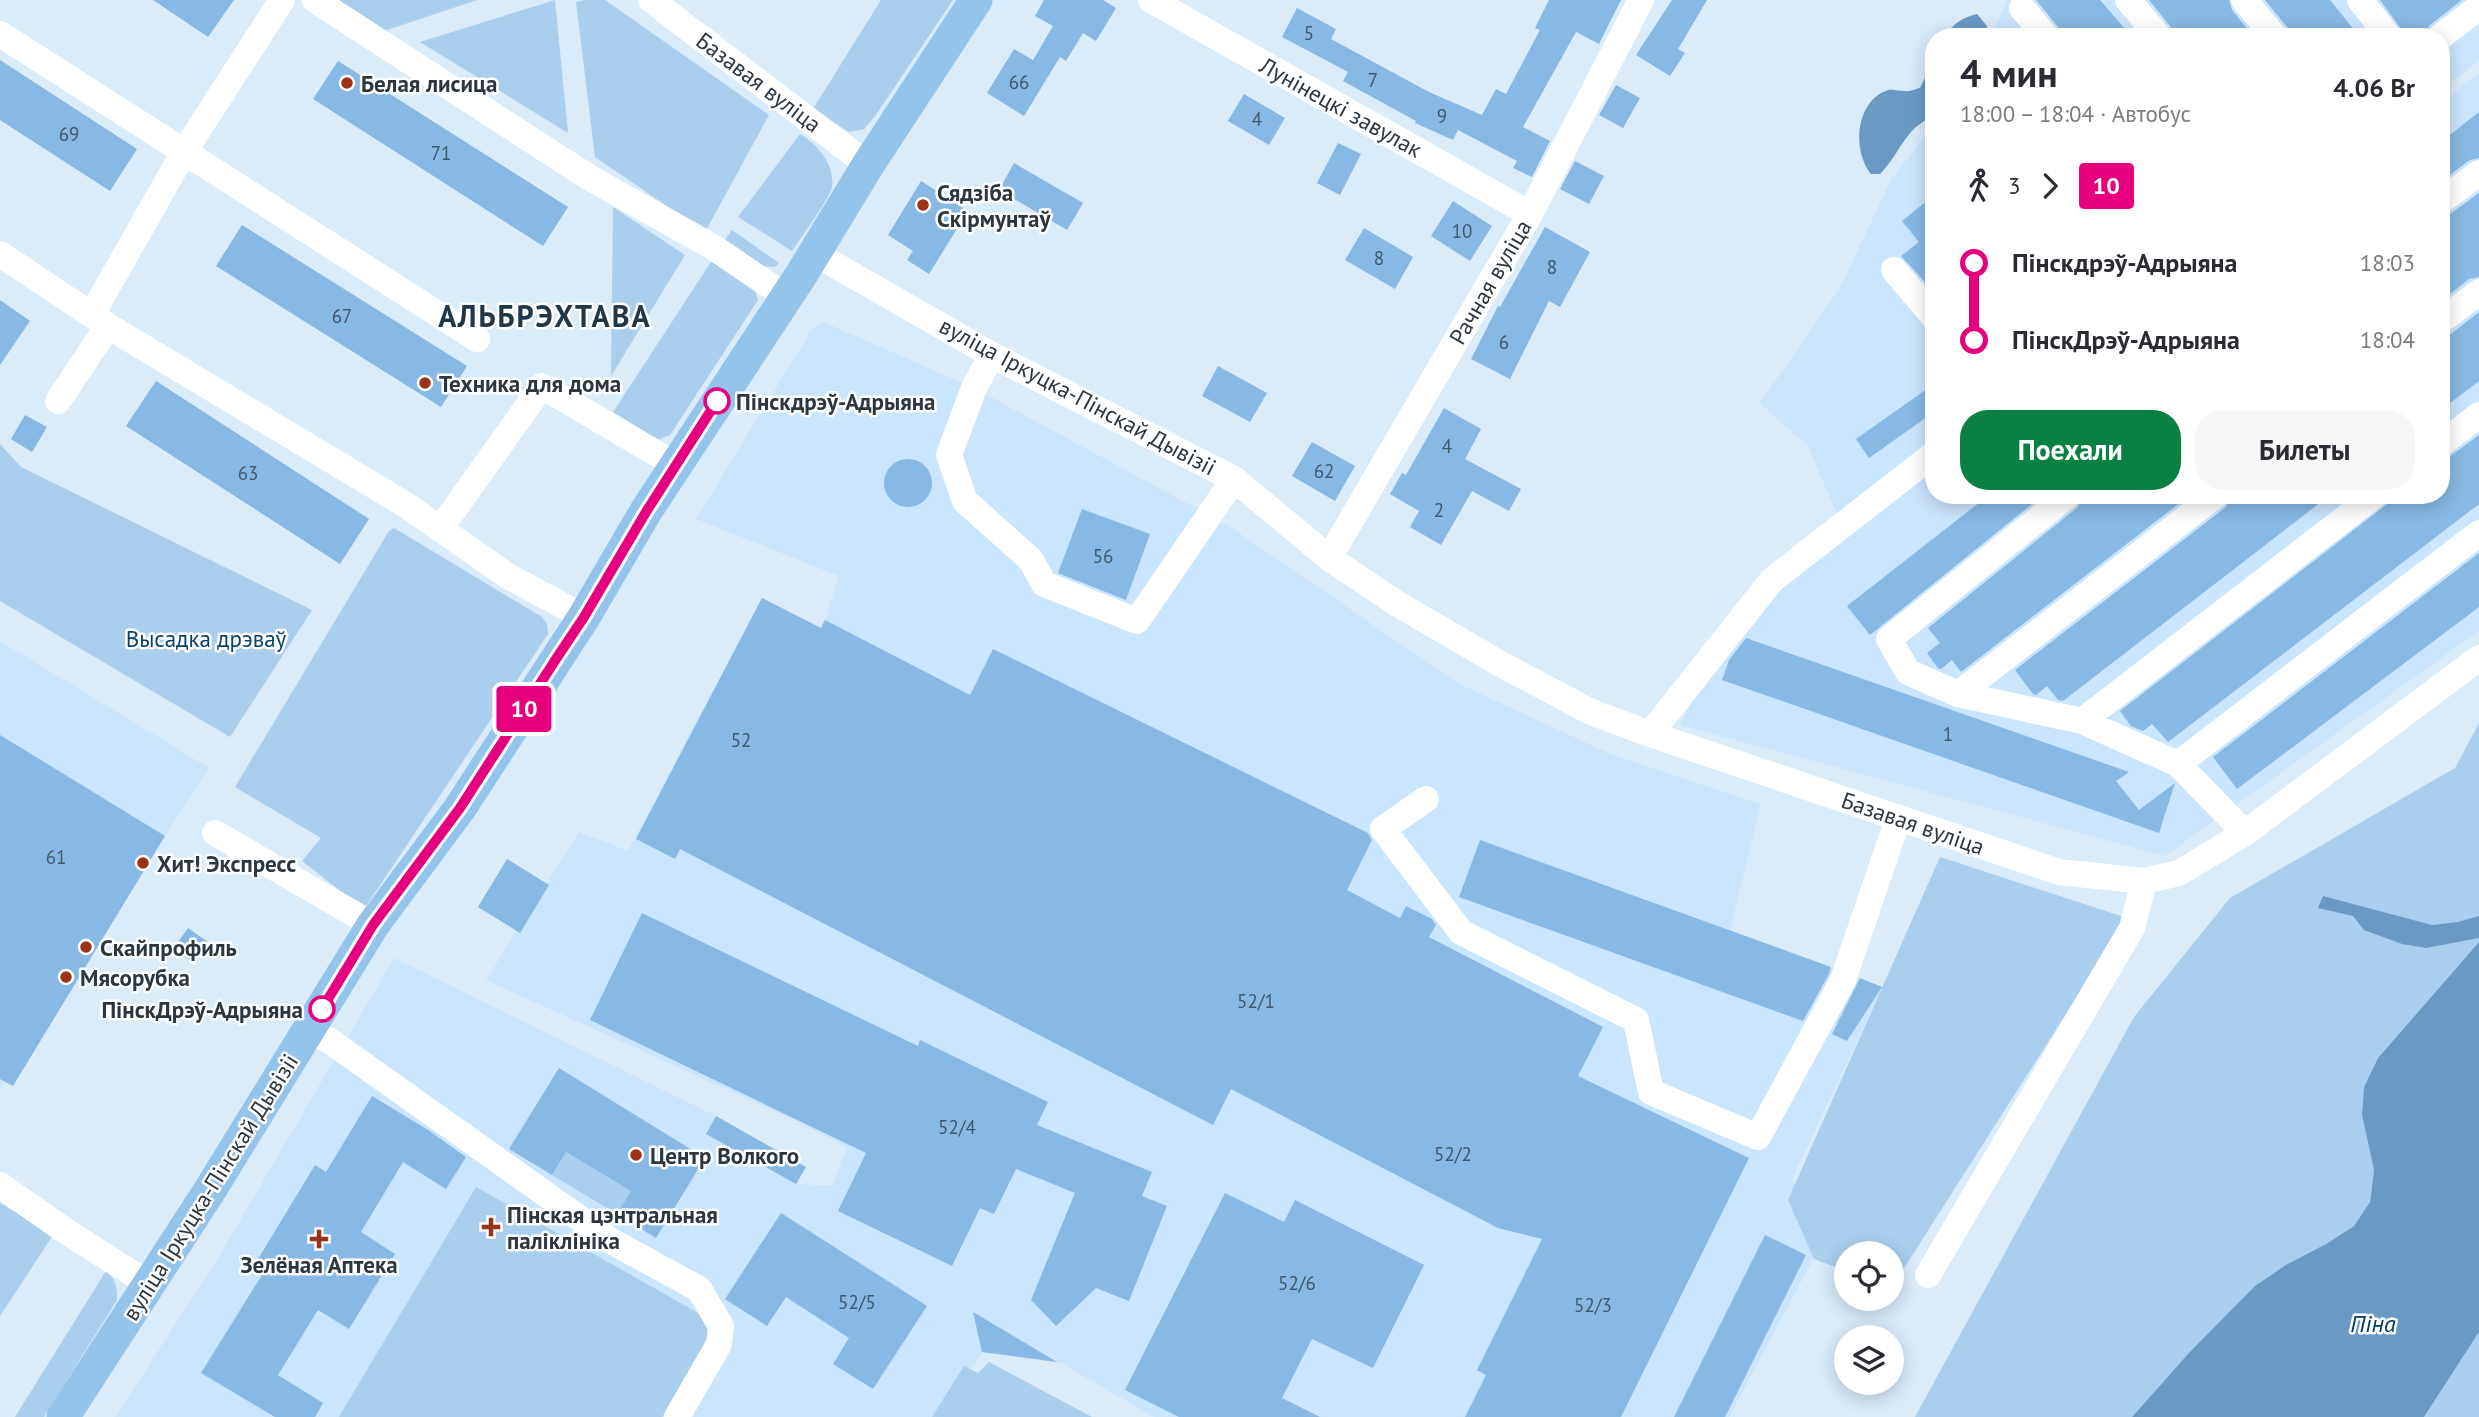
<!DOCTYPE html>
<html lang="ru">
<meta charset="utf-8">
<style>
:root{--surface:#fff;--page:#f7f7f7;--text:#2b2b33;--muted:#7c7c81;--accent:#0b8043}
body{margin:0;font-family:"PT Sans",sans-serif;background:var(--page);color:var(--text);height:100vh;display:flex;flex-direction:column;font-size:26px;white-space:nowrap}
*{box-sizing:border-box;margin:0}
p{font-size:23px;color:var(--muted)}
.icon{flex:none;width:38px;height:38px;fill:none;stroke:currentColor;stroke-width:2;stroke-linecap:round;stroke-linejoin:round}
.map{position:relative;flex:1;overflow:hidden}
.panel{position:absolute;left:1925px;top:28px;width:525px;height:476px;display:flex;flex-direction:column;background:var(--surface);border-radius:28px;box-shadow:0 4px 18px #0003}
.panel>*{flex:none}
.badge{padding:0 14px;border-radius:5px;font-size:24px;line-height:46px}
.controls{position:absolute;left:1834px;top:1241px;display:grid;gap:14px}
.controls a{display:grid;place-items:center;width:70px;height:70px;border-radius:50%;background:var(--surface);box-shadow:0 4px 18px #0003;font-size:35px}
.map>.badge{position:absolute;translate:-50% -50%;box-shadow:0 0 0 4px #fff}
.legs{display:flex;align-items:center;gap:10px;height:77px;padding:0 35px;font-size:23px}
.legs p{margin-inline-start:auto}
.overview{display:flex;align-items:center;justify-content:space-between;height:119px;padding:0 35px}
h1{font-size:38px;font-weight:600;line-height:52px}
.primary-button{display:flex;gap:14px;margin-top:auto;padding:14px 35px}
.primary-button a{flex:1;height:80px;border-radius:28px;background:var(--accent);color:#fff;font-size:28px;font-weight:600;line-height:80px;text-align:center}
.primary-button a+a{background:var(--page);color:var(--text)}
ul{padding:0 35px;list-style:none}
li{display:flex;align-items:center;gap:24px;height:77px;font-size:26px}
li i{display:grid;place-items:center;width:10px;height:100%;margin:0 9px;background:currentColor}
li i::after{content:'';width:18px;height:18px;margin:-9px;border:5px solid;border-radius:50%;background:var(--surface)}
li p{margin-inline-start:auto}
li:first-child i{background:linear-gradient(#0000 50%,currentColor 0)}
li:last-child i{background:linear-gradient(currentColor 50%,#0000 0)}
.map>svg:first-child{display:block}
</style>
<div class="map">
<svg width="2479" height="1417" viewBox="0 0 2479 1417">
<rect width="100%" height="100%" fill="#daebfa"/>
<!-- built -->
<path fill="#cae5fe" d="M 2007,0 L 2479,0 L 2479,61 L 2441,89 L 2441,37 L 1992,37 Z
M 2479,74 L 2479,631 L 2165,856 L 1680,725 L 1737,614 L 1934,471 L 1934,495 L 2441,495 L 2441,102 Z
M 1934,126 L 1934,462 L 1843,529 L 1808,446 L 1760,403 L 1840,288 L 1892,178 Z
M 823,322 L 974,388 L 1229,526 L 1459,684 L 1608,753 L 1761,804 L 1730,930 L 1882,987 L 1792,1179 L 1825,1237 L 1729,1417 L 1154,1417 L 1061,1363 L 983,1352 L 935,1417 L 115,1417 L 211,1270 L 394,958 L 716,1116 L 806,1167 L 797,1184 L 832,1186 L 847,1147 L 779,1113 L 486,980 L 579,832 L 628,851 L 762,598 L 820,628 L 825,620 L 839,576 L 696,519 L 811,331 Z
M 0,641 L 209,768 L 0,1091 Z"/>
<!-- green -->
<path fill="#a9ceee" d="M 338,0 L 477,0 L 384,31 Z
M 555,0 L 568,133 L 420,42 Z
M 584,0 L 605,0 L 769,115 L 705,232 L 595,157 L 576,2 Z
M 881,0 L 953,0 L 876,115 L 864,129 L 849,132 L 813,109 Z
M 800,134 C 818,145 835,164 832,187 C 830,198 800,239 792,251 L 738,217 Z
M 613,207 L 685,255 L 611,376 Z
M 732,230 L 779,263 L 775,267 L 763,266 L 723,242 Z
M 713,259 L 754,288 L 758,300 L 670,435 L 657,440 L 613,412 Z
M 0,444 L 21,467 L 312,610 L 230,737 L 0,601 Z
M 394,528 L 542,617 L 547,624 L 548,634 L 364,909 L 302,861 L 321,838 L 235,787 L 389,531 Z
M 2479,723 L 2479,942 L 2378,1058 L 2364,1087 L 2362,1115 L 2374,1169 L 2370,1202 L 2354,1226 L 2326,1244 L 2188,1354 L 2132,1417 L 1915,1417 L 2134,1017 L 2230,898 L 2455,768 Z
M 1940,857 L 2127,918 L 1892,1287 L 1892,1253 L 1846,1253 L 1846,1271 L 1814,1259 L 1788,1200 Z
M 566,1152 L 631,1191 L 617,1214 L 552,1175 Z
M 476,1187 L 721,1326 L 662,1417 L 339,1417 Z
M 0,1203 L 53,1235 L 0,1316 Z
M 106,1271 C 116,1279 117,1287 117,1300 L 44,1417 L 15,1417 Z
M 2479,1332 L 2479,1417 L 2424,1417 Z
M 989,1362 L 1092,1417 L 932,1417 L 964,1366 L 978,1373 Z"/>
<!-- water -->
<path fill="#6a9ac4" d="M 1977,14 L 1987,26 L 1985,37 L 1945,37 C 1953,23 1962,18 1977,14 Z
M 1934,59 L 1934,114 C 1926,120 1917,125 1911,132 C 1899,146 1893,161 1880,174 L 1871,174 C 1852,151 1855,101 1888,90 C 1894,89 1899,91 1905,91 C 1910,92 1915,89 1920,88 Z
M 2323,896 L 2432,925 L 2458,922 L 2479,916 L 2479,938 L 2426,948 L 2402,944 L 2364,930 L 2353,916 L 2318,908 Z
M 2479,942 L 2479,1332 L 2424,1417 L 2132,1417 L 2188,1354 L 2255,1286 L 2286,1265 L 2326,1244 L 2354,1226 L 2370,1202 L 2374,1170 L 2362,1115 L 2364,1087 L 2378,1058 Z"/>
<!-- building -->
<path fill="#87b9e4" d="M 153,0 L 234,0 L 208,37 Z
M 1044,0 L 1103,0 L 1116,8 L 1096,41 L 1083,33 L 1066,61 L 1060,57 L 1024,116 L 987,93 L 1014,49 L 1033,60 L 1053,26 L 1035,16 Z
M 1549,0 L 1621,0 L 1599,44 L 1576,32 L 1523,127 L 1550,141 L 1532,177 L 1513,168 L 1517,161 L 1458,130 L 1453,140 L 1415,123 L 1416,121 L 1343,81 L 1348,72 L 1282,37 L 1297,8 L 1336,29 L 1331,39 L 1429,92 L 1482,115 L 1496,89 L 1506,94 L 1540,30 L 1535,28 Z
M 1672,0 L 1707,0 L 1678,49 L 1685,53 L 1670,76 L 1636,55 Z
M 2036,0 L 2100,0 L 2132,37 L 2061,37 L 2058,27 Z
M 2149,0 L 2229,0 L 2232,10 L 2254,37 L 2179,37 Z
M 2265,0 L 2330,0 L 2360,37 L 2290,37 L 2287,27 Z
M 2380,0 L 2462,0 L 2430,25 L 2419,37 L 2407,37 Z
M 0,60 L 137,149 L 110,191 L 0,120 Z
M 338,61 L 568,207 L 543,246 L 313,99 Z
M 1616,85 L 1640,98 L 1623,128 L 1599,115 Z
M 1244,94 L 1285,118 L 1269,145 L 1228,121 Z
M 2479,112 L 2479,158 L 2470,160 L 2441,181 L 2441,142 Z
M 1338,143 L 1361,154 L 1340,195 L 1317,183 Z
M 1575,161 L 1604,176 L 1589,204 L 1560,189 Z
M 1014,163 L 1083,203 L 1067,230 L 999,190 Z
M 921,181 L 968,211 L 929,274 L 907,260 L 913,251 L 888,235 Z
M 2479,193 L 2479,277 L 2469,279 L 2441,301 L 2441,217 L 2450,214 Z
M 1934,195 L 1934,292 L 1901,256 L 1919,242 L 1902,221 Z
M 1453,201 L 1492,226 L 1470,261 L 1431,236 Z
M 242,225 L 467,366 L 441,407 L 216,266 Z
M 1545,227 L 1590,252 L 1560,307 L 1549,301 L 1510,379 L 1471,359 L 1498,306 L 1500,307 Z
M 1364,228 L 1413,257 L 1395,289 L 1345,260 Z
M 0,300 L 30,321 L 0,365 Z
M 2479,312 L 2479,381 L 2441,410 L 2441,336 L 2451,334 Z
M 1218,366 L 1267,393 L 1250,422 L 1202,396 Z
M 156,381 L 369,519 L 340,564 L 126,426 Z
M 1934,384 L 1934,412 L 1869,458 L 1856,439 Z
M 1444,408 L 1481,429 L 1465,459 L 1521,489 L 1509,511 L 1472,491 L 1441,545 L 1410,527 L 1419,511 L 1390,494 L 1402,473 L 1406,475 Z
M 25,415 L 47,427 L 32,452 L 11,439 Z
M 2479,435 L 2479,504 L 2168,742 L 2152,724 L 2143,731 L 2131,726 L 2120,711 L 2399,495 L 2441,495 L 2441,463 Z
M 1312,442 L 1355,466 L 1335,501 L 1292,476 Z
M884 483a24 24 0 1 1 48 0a24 24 0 1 1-48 0Z
M 1989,495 L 2043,495 L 1870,635 L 1847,606 Z
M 2083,495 L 2190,495 L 1961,672 L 1952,660 L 1941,669 L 1938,668 L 1927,653 L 1940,643 L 1928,628 L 2078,507 Z
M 2231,495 L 2330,495 L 2063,701 L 2058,700 L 2047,686 L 2036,695 L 2033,694 L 2015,670 L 2226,507 Z
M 1082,509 L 1150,534 L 1126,600 L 1058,573 Z
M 2479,553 L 2479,607 L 2237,789 L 2213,757 Z
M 762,598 L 821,628 L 825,620 L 970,695 L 993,649 L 1368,833 L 1372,840 L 1347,890 L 1400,918 L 1406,906 L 1432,919 L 1436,925 L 1429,937 L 1603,1027 L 1578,1076 L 1749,1158 L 1621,1417 L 1465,1417 L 1486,1375 L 1477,1370 L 1542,1239 L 1498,1228 L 1231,1089 L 1213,1125 L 680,849 L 675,859 L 636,839 Z
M 1746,638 L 2129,772 L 2116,781 L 2139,810 L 2175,783 L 2159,833 L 1722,680 L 1729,660 Z
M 0,735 L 165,836 L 13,1086 L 0,1079 Z
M 1480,840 L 1831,967 L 1829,974 L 1803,1021 L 1459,897 Z
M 507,859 L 549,885 L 520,933 L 478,907 Z
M 642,913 L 918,1046 L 920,1040 L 1048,1102 L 1037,1125 L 1152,1172 L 1142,1196 L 1167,1206 L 1129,1301 L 1096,1288 L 1056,1326 L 1031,1300 L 1075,1193 L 1016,1169 L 994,1214 L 980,1208 L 952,1266 L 838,1211 L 866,1153 L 590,1020 Z
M 188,928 L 208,942 L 194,963 L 173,949 Z
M 1860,978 L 1882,987 L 1847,1041 L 1832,1034 Z
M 559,1068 L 705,1158 L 656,1238 L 617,1214 L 631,1191 L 566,1152 L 552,1175 L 509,1149 Z
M 372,1096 L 428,1130 L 466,1157 L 446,1189 L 403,1162 L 361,1232 L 395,1254 L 349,1329 L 318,1310 L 278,1375 L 323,1403 L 315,1417 L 275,1417 L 201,1373 L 265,1270 L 255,1264 L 315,1165 L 326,1172 Z
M 716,1116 L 806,1167 L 796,1184 L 706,1134 Z
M 1225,1193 L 1284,1222 L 1295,1200 L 1424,1265 L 1373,1368 L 1312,1339 L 1282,1398 L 1320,1417 L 1179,1417 L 1125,1390 Z
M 781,1213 L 927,1306 L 873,1389 L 833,1364 L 849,1338 L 786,1297 L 767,1326 L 725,1299 Z
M 1765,1235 L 1806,1255 L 1725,1417 L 1674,1417 Z
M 973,1312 L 1057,1362 L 982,1352 Z"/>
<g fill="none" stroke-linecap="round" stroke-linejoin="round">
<!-- minor -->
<path stroke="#fff" stroke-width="26" d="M 315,0 L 590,178 L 713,247 L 785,296
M 651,0 L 868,165
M 1151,0 L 1530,214
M 2128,0 L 2159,37
M 2244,0 L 2275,37
M 2360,0 L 2389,37
M 2022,8 L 2046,37
M 0,34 L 477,339
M 2440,37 L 2479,7
M 2441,201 L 2479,173
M 814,253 L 992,355 L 1234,479 L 1329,558 L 1396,603 L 1499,663 L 1589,711 L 1650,734 L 2059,872 L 2144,881 L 2179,873 L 2245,833 L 2479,658
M 0,254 L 108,326 L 406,505 L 508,576 L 584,617
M 1894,270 L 1934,317
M 92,314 L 184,152 L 282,0
M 2441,321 L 2479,292
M 992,355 L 974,388 L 949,455 L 965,501 L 1031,560 L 1044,584 L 1137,621 L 1234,479
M 58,401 L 108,326
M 2441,444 L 2479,415
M 2068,495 L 1889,639 L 1908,672 L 1958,694 L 2082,721 L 2178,764 L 2245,833
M 440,529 L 542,386 L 676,465
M 1329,558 L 1530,214 L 1641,0
M 1958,694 L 2216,495
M 2082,721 L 2375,495
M 1650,734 L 1772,580 L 1934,454
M 2178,764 L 2479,533
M 1426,799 L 1383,829 L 1461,932 L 1636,1020 L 1651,1092 L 1758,1137 L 1843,980 L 1898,819
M 215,833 L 373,925
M 309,1030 L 330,1041 L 613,1242 L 699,1289 L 721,1326 L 719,1344 L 677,1417
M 0,1185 L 64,1230 L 149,1284
M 1928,1275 L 2132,928 L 2144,881"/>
<!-- major -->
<path stroke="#94c4e9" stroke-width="33" d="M 63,1417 L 210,1190 L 373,925 L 460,808 L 584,617 L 646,511 L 803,272 L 868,165 L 976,0"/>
</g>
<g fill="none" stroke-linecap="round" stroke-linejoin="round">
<!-- line-1 casing -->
<g stroke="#fff" stroke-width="16">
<path id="line-1" d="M 322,1009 L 373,925 L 460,808 L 556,659 L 584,617 L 646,512 L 717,401"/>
</g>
<!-- line-1 -->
<use href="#line-1" stroke="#e6007e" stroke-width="10"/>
</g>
<!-- markers -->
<g fill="#9b3318" stroke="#fff" stroke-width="2.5">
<circle cx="347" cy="83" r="7"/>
<circle cx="923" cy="205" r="7"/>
<circle cx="425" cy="383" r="7"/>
<circle cx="143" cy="863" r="7"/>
<circle cx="86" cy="947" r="7"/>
<circle cx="66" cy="977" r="7"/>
<circle cx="636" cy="1155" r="7"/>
<path d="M487.5 1216.5h7v7h7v7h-7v7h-7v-7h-7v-7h7z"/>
<path d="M315.5 1228.5h7v7h7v7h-7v7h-7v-7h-7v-7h7z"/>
</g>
<g fill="#fff" stroke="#e6007e" stroke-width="3.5">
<circle cx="717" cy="401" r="12"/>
<circle cx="322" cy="1009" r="12"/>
</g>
<g text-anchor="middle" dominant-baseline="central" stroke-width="5" stroke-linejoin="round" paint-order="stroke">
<!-- number labels -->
<g font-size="19" fill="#425768">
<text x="1309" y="33">5</text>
<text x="1373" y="80">7</text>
<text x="1019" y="82">66</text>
<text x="1442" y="116">9</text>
<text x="1257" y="119">4</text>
<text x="69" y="134">69</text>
<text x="441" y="153">71</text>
<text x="1462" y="231">10</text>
<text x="1379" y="258">8</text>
<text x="1552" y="267">8</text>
<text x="342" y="316">67</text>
<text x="1504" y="342">6</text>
<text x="1447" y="446">4</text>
<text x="1324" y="471">62</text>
<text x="248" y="473">63</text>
<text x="1439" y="510">2</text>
<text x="1103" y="556">56</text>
<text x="1948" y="734">1</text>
<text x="741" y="740">52</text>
<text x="56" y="857">61</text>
<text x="1256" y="1001">52/1</text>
<text x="957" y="1127">52/4</text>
<text x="1453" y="1154">52/2</text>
<text x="1297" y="1283">52/6</text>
<text x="857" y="1302">52/5</text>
<text x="1593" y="1305">52/3</text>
</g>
<!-- street labels -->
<g font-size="23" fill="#2b363f" stroke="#fff">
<text transform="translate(759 82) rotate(37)">Базавая вуліца</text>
<text transform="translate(1341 107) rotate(29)">Лунінецкі завулак</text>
<text transform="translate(1490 282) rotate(-60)">Рачная вуліца</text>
<text transform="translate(1078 396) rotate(28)">вуліца Іркуцка-Пінскай Дывізіі</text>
<text transform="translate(1913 823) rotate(19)">Базавая вуліца</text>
<text transform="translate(210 1187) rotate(-58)">вуліца Іркуцка-Пінскай Дывізіі</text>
</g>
<!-- poi labels -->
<g font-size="23" font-weight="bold" fill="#2b363f" stroke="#fff" text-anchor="start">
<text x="361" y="83">Белая лисица</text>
<text x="937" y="192">Сядзіба<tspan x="937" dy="26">Скірмунтаў</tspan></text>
<text x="439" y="383">Техника для дома</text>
<text x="157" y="863">Хит! Экспресс</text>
<text x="100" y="947">Скайпрофиль</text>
<text x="80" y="977">Мясорубка</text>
<text x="650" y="1155">Центр Волкого</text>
<text x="507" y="1214">Пінская цэнтральная<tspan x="507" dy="26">паліклініка</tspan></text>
<text x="319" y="1264" text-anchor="middle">Зелёная Аптека</text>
</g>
<!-- stop labels -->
<g font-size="23" font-weight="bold" fill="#2b363f" stroke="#fff" text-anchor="start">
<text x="736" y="401">Пінскдрэў-Адрыяна</text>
<text x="303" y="1009" text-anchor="end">ПінскДрэў-Адрыяна</text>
</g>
<!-- park labels -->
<g font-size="23" fill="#06426a" stroke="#fff">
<text x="206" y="638">Высадка дрэваў</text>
</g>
<!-- water labels -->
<g font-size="24" font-style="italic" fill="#003b63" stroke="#fff">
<text x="2373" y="1323">Піна</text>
</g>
<!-- district labels -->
<g font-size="30" font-weight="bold" letter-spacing="2" fill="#20374a" stroke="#fff">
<text x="545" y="315">АЛЬБРЭХТАВА</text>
</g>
</g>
</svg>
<div class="controls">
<a><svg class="icon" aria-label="locate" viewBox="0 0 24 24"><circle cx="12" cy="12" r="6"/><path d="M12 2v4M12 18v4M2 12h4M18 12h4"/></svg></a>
<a><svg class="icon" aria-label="layers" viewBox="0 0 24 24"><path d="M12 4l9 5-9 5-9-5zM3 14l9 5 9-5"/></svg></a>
</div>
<b class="badge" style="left:524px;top:709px;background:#e6007e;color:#fff">10</b>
<section class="panel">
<div class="overview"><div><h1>4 мин</h1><p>18:00 – 18:04 · Автобус</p></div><b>4.06 Br</b></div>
<div class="legs"><svg class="icon" aria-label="walk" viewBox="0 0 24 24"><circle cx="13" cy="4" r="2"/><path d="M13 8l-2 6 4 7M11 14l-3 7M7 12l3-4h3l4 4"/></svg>3<svg class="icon" aria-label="forward" viewBox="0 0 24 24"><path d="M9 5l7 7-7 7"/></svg><b class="badge" style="background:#e6007e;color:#fff">10</b></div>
<ul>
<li><i style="color:#e6007e"></i><b>Пінскдрэў-Адрыяна</b><p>18:03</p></li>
<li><i style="color:#e6007e"></i><b>ПінскДрэў-Адрыяна</b><p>18:04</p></li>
</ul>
<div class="primary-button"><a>Поехали</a><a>Билеты</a></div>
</section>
</div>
